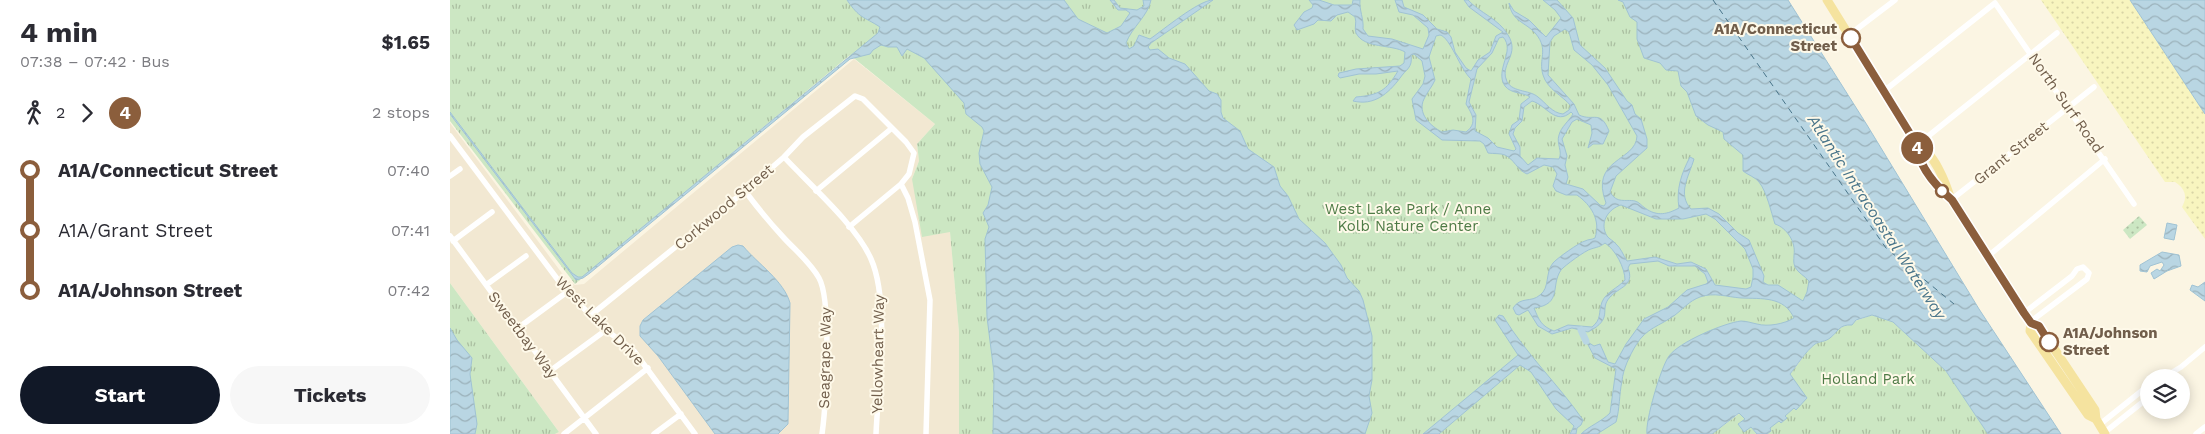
<!DOCTYPE html>
<meta charset="utf-8">
<style>
:root{--surface:#fff;--page:#f7f7f7;--text:#2b2b33;--muted:#7c7c81;--accent:#111827}
body{margin:0;font-family:"Work Sans",sans-serif;background:var(--page);color:var(--text);height:100vh;display:flex;flex-direction:column;font-size:19px;white-space:nowrap}
*{box-sizing:border-box;margin:0}
p{font-size:16px;color:var(--muted)}
.icon{flex:none;width:28px;height:28px;fill:none;stroke:currentColor;stroke-width:2;stroke-linecap:round;stroke-linejoin:round}
.map{position:relative;flex:1;overflow:hidden}
.sheet{display:flex;flex-direction:column;background:var(--surface);width:450px}
.sheet>*{flex:none}
.badge{padding:0 10px;border-radius:16px;font-size:18px;line-height:32px}
.controls{position:absolute;left:1690px;top:369px;display:grid;gap:10px}
.controls a{display:grid;place-items:center;width:50px;height:50px;border-radius:50%;background:var(--surface);box-shadow:0 2px 12px #0003;font-size:25px}
.map>.badge{position:absolute;translate:-50% -50%;box-shadow:0 0 0 2px #fff}
.legs{display:flex;align-items:center;gap:8px;height:55px;padding:0 20px;font-size:16px}
.legs p{margin-inline-start:auto}
.headline{display:flex;align-items:center;justify-content:space-between;height:85px;padding:0 20px}
h1{font-size:28px;font-weight:700;line-height:38px}
.action{display:flex;gap:10px;margin-top:auto;padding:10px 20px}
.action a{flex:1;height:58px;border-radius:30px;background:var(--accent);color:#fff;font-size:20px;font-weight:700;line-height:58px;text-align:center}
.action a+a{background:var(--page);color:var(--text)}
ul{padding:0 20px;list-style:none}
li{display:flex;align-items:center;gap:18px;height:60px;font-size:19px}
li i{display:grid;place-items:center;width:8px;height:100%;margin:0 6px;background:currentColor}
li i::after{content:'';width:12px;height:12px;margin:-6px;border:4px solid;border-radius:50%;background:var(--surface)}
li p{margin-inline-start:auto}
li:first-child i{background:linear-gradient(#0000 50%,currentColor 0)}
li:last-child i{background:linear-gradient(currentColor 50%,#0000 0)}
main{display:flex;flex:1;min-height:0}
.map>svg:first-child{display:block}
</style>
<main>
<section class="sheet">
<div class="headline"><div><h1>4 min</h1><p>07:38 – 07:42 · Bus</p></div><b>$1.65</b></div>
<div class="legs"><svg class="icon" aria-label="walk" viewBox="0 0 24 24"><circle cx="13" cy="4" r="2"/><path d="M13 8l-2 6 4 7M11 14l-3 7M7 12l3-4h3l4 4"/></svg>2<svg class="icon" aria-label="forward" viewBox="0 0 24 24"><path d="M9 5l7 7-7 7"/></svg><b class="badge" style="background:#8b5e3c;color:#fff">4</b><p>2 stops</p></div>
<ul>
<li><i style="color:#8b5e3c"></i><b>A1A/Connecticut Street</b><p>07:40</p></li>
<li><i style="color:#8b5e3c"></i><span>A1A/Grant Street</span><p>07:41</p></li>
<li><i style="color:#8b5e3c"></i><b>A1A/Johnson Street</b><p>07:42</p></li>
</ul>
<div class="action"><a>Start</a><a>Tickets</a></div>
</section>
<div class="map">
<svg width="1755" height="434" viewBox="0 0 1755 434">
<defs>
<pattern id="grass-dots" width="8" height="8" patternUnits="userSpaceOnUse" patternTransform="scale(1.25)"><rect width="8" height="8" fill="#cce7c3"/><path d="M2 2h.1M6 6h.1" fill="none" stroke="#aabea0" stroke-width="1.8" stroke-linecap="round"/></pattern>
<pattern id="sand-dots" width="8" height="8" patternUnits="userSpaceOnUse" patternTransform="scale(1.25)"><rect width="8" height="8" fill="#f8f5bf"/><path d="M2 2h.1M6 6h.1" fill="none" stroke="#d8d4a6" stroke-width="1.8" stroke-linecap="round"/></pattern>
<pattern id="park-tufts" width="24" height="20" patternUnits="userSpaceOnUse" patternTransform="scale(1.25)"><rect width="24" height="20" fill="#cce7c3"/><path d="M3 7l-1-3M5 7V3M7 7l1-3M15 17l-1-3M17 17v-4M19 17l1-3" fill="none" stroke="#aabea0"/></pattern>
<pattern id="water-waves" width="16" height="10" patternUnits="userSpaceOnUse" patternTransform="scale(1.25)"><rect width="16" height="10" fill="#b9d6e3"/><path d="M0 5q4-4 8 0t8 0" fill="none" stroke="#9bb1ba"/></pattern>
</defs>
<rect width="100%" height="100%" fill="#fbf5e3"/>
<!-- residential -->
<path fill="#f2e8d2" d="M 404,59 L 485,124 L 467,144 L 469,161 L 462,179 L 500,231 L 509,332 L 509,434 L 105,434 L 109,432 L 0,283 L 0,123 L 117,280 L 125,285 L 134,284 Z"/>
<!-- grass -->
<path fill="url(#grass-dots)" d="M 1689,216 L 1697,225 L 1680,239 L 1673,230 Z"/>
<!-- sand -->
<path fill="url(#sand-dots)" d="M 1591,0 L 1680,0 L 1755,114 L 1755,239 L 1732,207 C 1738,197 1735,188 1725,182 L 1715,182 Z"/>
<!-- park -->
<path fill="url(#park-tufts)" d="M 0,0 L 1207,0 L 1404,302 L 1241,434 L 509,434 L 509,332 L 500,232 L 472,237 L 462,179 L 469,161 L 467,144 L 485,124 L 400,55 L 125,284 L 0,121 Z
M 0,283 L 109,432 L 105,434 L 0,434 Z
M 1422,315 L 1443,322 L 1496,371 L 1538,434 L 1317,434 L 1321,431 L 1319,428 L 1329,421 L 1331,423 L 1336,418 L 1335,416 L 1344,408 L 1346,409 L 1356,398 L 1340,374 C 1349,364 1355,352 1365,344 C 1370,341 1375,341 1380,338 C 1388,332 1389,324 1401,325 L 1405,321 Z
M 1290,413 L 1295,419 L 1288,424 L 1301,427 L 1307,434 L 1262,434 Z"/>
<!-- water -->
<path fill="url(#water-waves)" stroke="#a0c3d4" fill-rule="evenodd" d="M 397,0 L 614,0 L 628,19 L 657,33 L 671,26 L 680,13 L 676,10 L 668,10 L 660,0 L 664,0 L 670,8 L 687,10 L 694,6 L 693,0 L 701,0 C 698,16 682,27 676,43 L 679,49 L 684,46 L 689,35 L 700,39 C 713,30 749,0 763,0 L 701,43 L 698,47 L 700,50 L 708,49 L 719,58 L 735,64 L 759,91 L 767,94 L 771,100 L 771,112 L 773,118 L 790,131 L 798,149 L 824,167 L 830,186 L 838,196 L 849,219 L 875,243 L 891,265 L 897,278 L 909,291 L 913,300 L 922,336 L 922,380 L 919,396 L 922,413 L 915,434 L 543,434 L 544,373 L 537,317 L 535,239 L 539,227 L 533,213 L 538,205 L 542,187 L 530,164 L 529,153 L 534,131 L 532,127 L 516,114 L 514,103 L 474,58 L 457,49 L 452,56 L 447,47 L 438,47 L 431,45 L 423,50 L 420,54 L 400,59 L 140,273 L 133,278 L 126,280 L 0,114 L 0,112 L 122,273 L 128,277 L 132,277 L 428,33 L 430,27 C 413,16 410,19 397,0 Z
M 859,0 L 869,0 L 884,5 L 902,5 L 903,0 L 910,0 C 909,10 914,19 913,29 L 918,36 L 942,39 L 973,49 L 979,35 L 978,28 L 963,15 L 949,12 L 945,0 L 952,0 L 954,7 L 973,15 L 987,29 L 997,32 L 1001,37 L 1005,52 L 1016,68 L 1021,71 L 1028,60 L 1040,52 L 1046,36 L 1053,32 L 1019,7 L 1014,0 L 1018,0 C 1030,13 1049,19 1058,35 C 1070,54 1051,63 1056,79 C 1060,93 1079,89 1088,97 C 1096,103 1102,113 1113,114 L 1119,110 L 1121,106 C 1113,96 1097,89 1093,75 C 1088,59 1099,50 1086,34 C 1076,22 1062,22 1059,3 L 1064,11 L 1079,20 L 1096,37 L 1111,18 L 1105,10 L 1093,0 L 1107,0 L 1123,18 L 1130,45 L 1155,68 L 1177,101 L 1182,105 L 1185,114 L 1191,119 L 1197,139 L 1197,148 L 1166,176 L 1160,192 C 1167,204 1175,199 1185,201 C 1189,202 1192,206 1195,208 C 1207,217 1218,214 1229,208 C 1226,190 1231,174 1240,157 L 1244,159 C 1239,176 1227,194 1241,209 L 1258,208 L 1269,214 L 1288,233 L 1299,240 L 1314,276 L 1313,282 L 1318,285 L 1328,285 L 1353,301 L 1357,292 L 1359,281 C 1355,276 1348,273 1345,267 C 1343,262 1344,260 1344,255 C 1346,242 1337,228 1325,224 C 1321,212 1317,192 1309,182 C 1305,177 1298,175 1293,171 L 1293,155 L 1274,139 L 1273,132 L 1258,125 L 1246,116 L 1237,92 L 1231,86 L 1228,71 L 1216,70 L 1210,63 L 1194,58 L 1187,39 L 1187,22 L 1180,17 L 1173,2 L 1168,0 L 1338,0 L 1417,125 L 1529,309 L 1611,434 L 1538,434 L 1496,371 L 1443,322 L 1422,315 L 1406,320 L 1402,325 C 1389,324 1388,332 1380,338 C 1375,342 1370,341 1365,344 C 1355,352 1348,364 1340,374 L 1357,398 L 1346,410 L 1344,408 L 1335,416 L 1337,418 L 1331,423 L 1329,421 L 1320,428 L 1321,431 L 1317,434 L 1307,434 L 1301,427 L 1294,432 L 1288,424 L 1295,419 L 1289,413 L 1262,434 L 1197,434 C 1195,421 1211,367 1219,356 C 1229,342 1274,323 1291,321 C 1296,321 1302,323 1307,324 C 1318,327 1334,324 1344,318 C 1334,296 1312,299 1291,298 C 1277,297 1264,292 1250,297 C 1239,301 1233,309 1225,315 C 1210,326 1196,328 1186,345 C 1180,355 1173,369 1172,381 C 1169,395 1170,408 1166,422 L 1147,434 L 1131,434 C 1139,426 1151,422 1160,413 L 1166,369 L 1145,358 L 1136,341 L 1144,346 L 1150,344 L 1158,362 L 1165,364 L 1176,344 L 1194,319 L 1218,307 L 1237,290 L 1256,284 L 1258,282 L 1255,274 L 1245,266 L 1219,266 L 1208,261 L 1180,264 L 1178,268 C 1185,286 1169,287 1160,297 C 1148,310 1165,318 1138,332 L 1122,328 L 1102,334 L 1088,326 L 1078,310 L 1069,315 L 1066,314 L 1063,308 C 1071,296 1081,303 1090,295 C 1100,288 1095,272 1103,263 C 1106,259 1130,242 1135,241 C 1139,239 1141,240 1145,238 C 1151,220 1141,205 1127,195 L 1116,195 L 1106,191 L 1103,186 L 1107,174 L 1103,167 L 1094,165 L 1077,174 C 1067,170 1064,159 1055,155 C 1050,153 1044,154 1038,153 L 1034,144 L 1030,141 L 992,140 L 966,120 L 962,99 L 973,84 L 975,76 L 972,61 L 964,54 L 961,55 C 963,68 956,69 950,78 C 938,94 924,106 903,101 L 906,97 C 929,95 936,91 948,71 L 926,74 L 909,74 L 890,78 L 888,76 L 889,73 L 906,69 L 950,66 L 954,63 L 955,52 C 942,44 914,49 906,33 C 904,27 907,23 905,17 L 898,12 L 887,15 L 881,21 L 868,20 L 864,24 L 847,30 L 844,25 L 854,12 L 862,8 L 863,5 ZM 1115,29 L 1119,32 L 1124,50 L 1142,65 L 1158,85 L 1187,136 C 1186,162 1139,158 1156,203 L 1154,206 L 1150,205 L 1133,189 L 1116,184 L 1118,177 L 1115,165 L 1117,156 L 1112,139 L 1122,122 L 1127,119 L 1141,125 L 1142,133 L 1138,148 L 1143,144 L 1153,144 L 1159,131 C 1150,109 1144,122 1129,115 L 1124,104 L 1098,75 L 1100,42 L 1104,36 ZM 990,35 C 1000,37 1010,69 1021,79 L 1016,104 C 1022,114 1028,123 1016,132 L 1003,130 L 992,132 C 980,126 967,113 974,99 C 977,92 982,87 985,80 L 979,57 L 986,36 ZM 1053,37 C 1066,51 1044,70 1055,86 C 1061,94 1073,92 1080,97 L 1071,104 L 1069,120 L 1062,125 L 1059,134 L 1066,149 L 1064,151 L 1047,147 L 1038,138 L 1025,131 L 1026,115 L 1019,102 L 1027,69 L 1042,53 L 1049,38 ZM 1082,101 C 1096,105 1106,126 1121,112 L 1123,114 C 1119,121 1111,127 1109,135 C 1106,144 1113,151 1109,159 L 1087,158 L 1078,165 L 1070,156 L 1070,147 L 1063,134 L 1065,128 L 1072,121 L 1074,107 ZM 1171,205 L 1206,219 L 1233,219 L 1256,214 L 1265,219 L 1295,249 L 1303,269 L 1303,277 L 1301,287 L 1296,289 L 1265,285 L 1256,269 L 1241,262 L 1227,264 L 1205,257 L 1177,261 C 1173,255 1171,248 1166,244 C 1164,241 1159,239 1157,236 C 1149,223 1158,209 1171,205 ZM 1155,243 C 1165,249 1175,268 1175,280 C 1168,288 1156,292 1152,302 C 1148,313 1152,319 1142,327 L 1118,325 L 1104,331 C 1091,326 1089,320 1084,308 C 1113,304 1100,286 1111,270 C 1114,266 1136,250 1141,249 C 1147,247 1150,247 1155,243 Z
M 1680,0 L 1755,0 L 1755,114 Z
M 1717,223 L 1727,225 L 1724,240 L 1714,238 Z
M 288,245 L 293,246 C 308,264 334,281 340,303 L 338,424 L 328,434 L 265,434 L 208,356 L 190,336 L 190,326 L 193,320 L 282,247 Z
M 1712,252 L 1729,255 L 1731,266 L 1717,271 L 1704,279 L 1701,273 L 1707,269 L 1710,271 L 1714,265 L 1712,262 L 1700,266 L 1697,272 L 1690,271 L 1690,265 Z
M 1755,282 L 1755,301 L 1740,290 L 1742,285 L 1748,287 Z
M 1049,315 L 1053,316 C 1076,354 1108,384 1133,420 L 1131,425 L 1127,428 L 1126,434 L 1120,434 L 1124,426 L 1106,409 L 1081,372 L 1070,365 L 989,434 L 973,434 L 1068,355 L 1045,320 Z
M 0,328 L 7,340 L 22,358 L 20,374 L 27,424 L 25,434 L 0,434 Z"/>
<g fill="none" stroke-linecap="round" stroke-linejoin="round">
<!-- canal -->
<path stroke="#b9d6e3" stroke-width="7" d="M 1131,330 L 1136,341"/>
<!-- ferry -->
<path stroke="#49758a" stroke-width="1" stroke-dasharray="6 5" stroke-linecap="butt" d="M 1263,0 L 1436,248 L 1504,304"/>
<!-- street -->
<path stroke="#fff" stroke-width="5.5" d="M 1399,35 L 1445,0
M 1434,91 L 1545,3 L 1684,204
M 0,136 L 117,292 L 156,330 L 184,351 L 245,434
M 1467,145 L 1607,33
M 334,157 C 359,184 407,226 421,259 C 440,301 428,387 426,434
M 0,176 L 10,169
M 451,184 L 458,198 L 465,222 L 480,300 L 476,434
M 295,191 C 307,207 320,223 334,238 C 346,251 360,262 369,278 C 382,301 376,405 372,434
M 366,191 L 442,128
M 1501,200 L 1644,87
M 0,236 L 146,434
M 3,241 L 42,212
M 1537,257 L 1655,159
M 36,285 L 76,256
M 1574,313 L 1622,276 L 1627,269 L 1633,267 L 1639,273 L 1637,279 L 1580,322
M 141,315 L 295,191 L 334,157 L 353,137 L 405,96 L 413,99 L 456,142 L 464,153 L 459,174 L 451,184 L 399,227
M 68,328 L 117,292
M 100,371 L 156,330
M 1708,378 L 1716,376 L 1731,367 L 1755,347
M 1649,425 L 1699,385
M 1654,433 L 1699,397
M 114,434 L 198,368
M 204,434 L 231,414
M 1746,434 L 1755,427"/>
<!-- primary -->
<path stroke="#f5e39f" stroke-width="9" d="M 1377,0 L 1467,145 C 1468,165 1486,185 1500,198
M 1467,145 C 1484,152 1496,183 1501,200 L 1574,313 L 1581,323 L 1589,326 L 1645,410 L 1646,419 L 1655,434
M 1581,323 L 1580,331 L 1638,415 L 1646,419"/>
</g>
<g fill="none" stroke-linecap="round" stroke-linejoin="round">
<!-- line-1 casing -->
<g stroke="#fff" stroke-width="11">
<path id="line-1" d="M 1401,38 L 1467,145 C 1468,166 1487,187 1502,200 L 1574,313 L 1581,323 L 1589,326 L 1599,342"/>
</g>
<!-- line-1 -->
<use href="#line-1" stroke="#8b5e3c" stroke-width="8"/>
</g>
<!-- markers -->
<g fill="#fff" stroke="#8b5e3c" stroke-width="2.5">
<circle cx="1401" cy="38" r="9"/>
<circle cx="1492" cy="191" r="6"/>
<circle cx="1599" cy="342" r="9"/>
</g>
<g text-anchor="middle" dominant-baseline="central" stroke-width="4" stroke-linejoin="round" paint-order="stroke">
<!-- stop labels -->
<g font-size="15" font-weight="bold" fill="#715e4b" stroke="#fef9e9" text-anchor="end">
<text x="1387" y="29">A1A/Connecticut<tspan x="1387" dy="17">Street</tspan></text>
<text x="1613" y="333" text-anchor="start">A1A/Johnson<tspan x="1613" dy="17">Street</tspan></text>
</g>
<!-- street labels -->
<g font-size="15" fill="#715e4b" stroke="#fef9e9">
<text transform="translate(1616 103) rotate(55)">North Surf Road</text>
<text transform="translate(1561 153) rotate(-39)">Grant Street</text>
<text transform="translate(274 207) rotate(-40)">Corkwood Street</text>
<text transform="translate(150 321) rotate(45)">West Lake Drive</text>
<text transform="translate(73 335) rotate(53)">Sweetbay Way</text>
<text transform="translate(428 354) rotate(-89)">Yellowheart Way</text>
<text transform="translate(375 358) rotate(-89)">Seagrape Way</text>
</g>
<!-- park labels -->
<g font-size="15" fill="#4e7b46" stroke="#fef9e9">
<text x="958" y="209">West Lake Park / Anne<tspan x="958" dy="17">Kolb Nature Center</tspan></text>
<text x="1418" y="379">Holland Park</text>
</g>
<!-- water labels -->
<g font-size="16" font-style="italic" fill="#49758a" stroke="#fef9e9">
<text transform="translate(1427 217) rotate(57)">Atlantic Intracoastal Waterway</text>
</g>
</g>
</svg>
<div class="controls">
<a><svg class="icon" aria-label="layers" viewBox="0 0 24 24"><path d="M12 4l9 5-9 5-9-5zM3 14l9 5 9-5"/></svg></a>
</div>
<b class="badge" style="left:1467px;top:148px;background:#8b5e3c;color:#fff">4</b>
</div>
</main>
